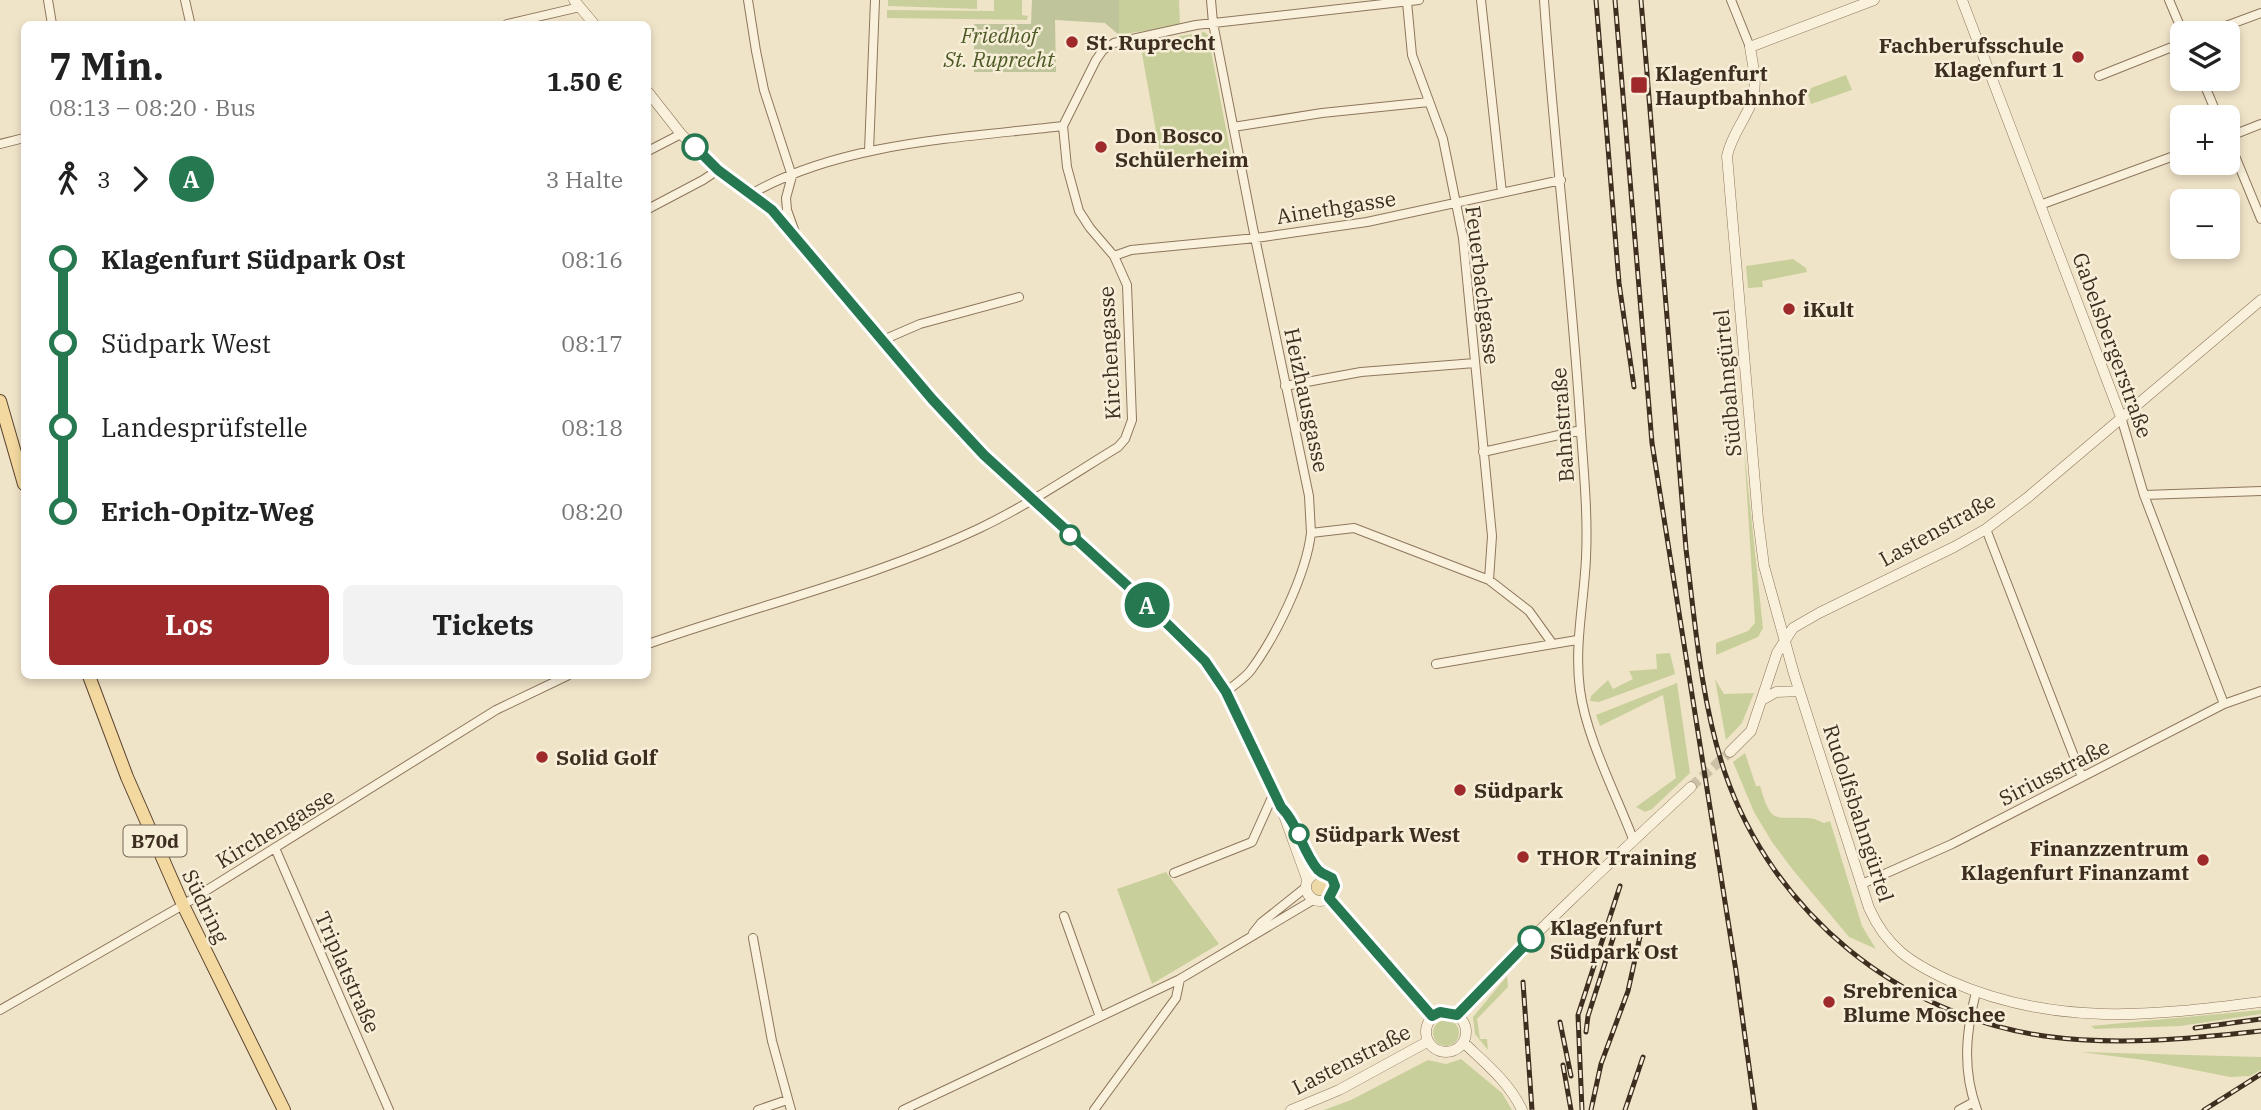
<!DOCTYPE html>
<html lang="de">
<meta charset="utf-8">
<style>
:root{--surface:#fff;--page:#f2f2f2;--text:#222;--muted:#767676;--accent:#9e2a2b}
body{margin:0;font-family:"IBM Plex Serif",serif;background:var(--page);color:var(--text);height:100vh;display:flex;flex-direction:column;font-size:26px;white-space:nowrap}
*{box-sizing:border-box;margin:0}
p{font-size:23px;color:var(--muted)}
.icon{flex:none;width:38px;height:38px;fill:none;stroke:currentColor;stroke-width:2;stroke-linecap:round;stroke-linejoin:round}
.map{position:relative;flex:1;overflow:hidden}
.sheet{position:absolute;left:21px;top:21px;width:630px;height:658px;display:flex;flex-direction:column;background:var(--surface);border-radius:10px;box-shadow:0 4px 10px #0003}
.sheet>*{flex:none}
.badge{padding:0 14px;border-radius:23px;font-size:24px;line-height:46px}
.tools{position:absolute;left:2170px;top:21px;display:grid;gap:14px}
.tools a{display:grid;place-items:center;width:70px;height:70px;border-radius:10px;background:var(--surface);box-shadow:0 4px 10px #0003;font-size:35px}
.map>.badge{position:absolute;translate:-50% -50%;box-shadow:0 0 0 4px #fff}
.legs{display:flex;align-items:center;gap:10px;height:77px;padding:0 28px;font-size:23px}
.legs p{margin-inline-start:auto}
.overview{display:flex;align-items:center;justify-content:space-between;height:119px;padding:0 28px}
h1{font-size:38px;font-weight:700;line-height:52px}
.action{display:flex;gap:14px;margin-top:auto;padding:14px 28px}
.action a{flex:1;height:80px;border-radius:10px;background:var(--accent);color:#fff;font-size:28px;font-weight:700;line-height:80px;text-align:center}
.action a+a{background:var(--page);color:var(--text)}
ul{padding:0 28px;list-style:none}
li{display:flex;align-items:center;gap:24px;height:84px;font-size:26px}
li i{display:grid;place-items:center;width:10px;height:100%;margin:0 9px;background:currentColor}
li i::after{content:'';width:18px;height:18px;margin:-9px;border:5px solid;border-radius:50%;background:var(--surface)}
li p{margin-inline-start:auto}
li:first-child i{background:linear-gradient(#0000 50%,currentColor 0)}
li:last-child i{background:linear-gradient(currentColor 50%,#0000 0)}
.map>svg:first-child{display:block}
</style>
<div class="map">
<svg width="2261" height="1110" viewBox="0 0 2261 1110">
<rect width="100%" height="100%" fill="#f0e4c8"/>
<!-- green -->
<path fill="#c9cf9b" d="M 888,0 L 977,0 L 977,9 L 888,6 Z
M 994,0 L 1022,0 L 1022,15 L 1028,16 L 1027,20 L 887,18 L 887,10 L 994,11 Z
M 1119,0 L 1179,0 L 1180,25 L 1119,35 Z
M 1204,32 L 1208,35 L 1231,155 L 1162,164 L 1140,43 Z
M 1846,75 L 1852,90 L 1811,104 L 1808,95 L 1811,88 Z
M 1793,259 L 1806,268 L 1807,272 L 1762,281 L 1763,287 L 1748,288 L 1746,266 Z
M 1744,448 L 1763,628 L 1758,637 L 1716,655 L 1716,643 L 1748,631 L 1755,623 Z
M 1670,653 L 1675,674 L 1599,702 L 1590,701 L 1591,696 L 1608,680 L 1613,689 L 1633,679 L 1629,671 L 1657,669 L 1656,654 Z
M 1715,679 L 1724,694 L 1754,693 L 1742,723 L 1726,740 Z
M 1677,683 L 1690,773 L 1652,809 L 1645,812 L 1636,807 L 1676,778 L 1663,695 L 1600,726 L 1596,715 Z
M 1745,753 L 1756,786 L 1760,786 C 1772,825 1772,816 1808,818 C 1814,818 1819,821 1824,823 L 1830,821 L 1862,926 L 1876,949 L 1849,937 L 1793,870 L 1772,842 L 1754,812 L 1733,762 Z
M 1166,872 L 1219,944 L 1152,984 L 1117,889 Z
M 1507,976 L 1508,987 L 1477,1019 L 1480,1039 L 1487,1039 L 1488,1050 L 1475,1034 L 1473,1017 Z
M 2261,1010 L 2261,1014 L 2180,1026 L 2095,1029 L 2091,1026 Z
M1433 1033a13 13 0 1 1 26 0a13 13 0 1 1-26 0Z
M 2080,1052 L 2261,1057 L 2261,1070 L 2250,1076 L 2230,1077 L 2144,1060 Z
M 1461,1059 L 1502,1093 L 1512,1110 L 1324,1110 L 1351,1100 L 1428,1060 L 1446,1064 Z"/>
<!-- sand -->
<path fill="#ecd9a5" d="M1311 887a9 9 0 1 1 18 0a9 9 0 1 1-18 0Z"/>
<!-- cemetery -->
<path fill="#bfc49a" d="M 1032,0 L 1119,0 L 1119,35 L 1105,23 L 1055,20 L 1056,72 L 974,72 L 974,24 L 1031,24 Z"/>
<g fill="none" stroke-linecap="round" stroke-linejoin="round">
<!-- tertiary-tunnel -->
<path stroke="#ccc0a6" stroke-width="10" stroke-dasharray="10 5" stroke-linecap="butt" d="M 1691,787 L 1730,752"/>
<!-- minor casing -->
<g stroke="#8d765c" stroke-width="10">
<path id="minor" d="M 48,0 L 52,24
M 185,0 L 190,22
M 748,0 L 756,51 L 764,90 L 792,176 L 786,198 L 787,210 L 796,235
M 1211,0 L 1213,23 L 1253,228 L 1309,496 L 1311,533 L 1354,528 L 1489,580 L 1529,611 L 1552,643
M 1481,0 L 1502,193
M 1544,0 C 1554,144 1572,287 1581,432 C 1584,474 1588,516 1586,558 C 1584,603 1574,645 1580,690 C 1586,737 1616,794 1633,839
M 1731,0 L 1750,47
M 2169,0 L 2183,33
M 1407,2 L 1412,55 L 1443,139 L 1463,238 L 1492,536 L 1489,580
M 507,24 L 580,7
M 2207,33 L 2261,13
M 2099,76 L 2182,43
M 2202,79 L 2218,117
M 1233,127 L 1322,113 L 1429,102
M 2228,137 L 2261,124
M 2228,139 L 2261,219
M 0,144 L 24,138
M 648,151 L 681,134
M 869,151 L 875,0
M 751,194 C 842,142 961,138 1063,126
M 2040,205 L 2182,153
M 648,209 L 703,180 L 718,170
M 1114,256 L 1131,250 L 1256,238 L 1367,222 L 1561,180
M 883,340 L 920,324 L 1019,297
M 1285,386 L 1361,372 L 1475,363
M 2121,417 L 2144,495 L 2224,704
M 1483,452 L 1581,430
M 2144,495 L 2261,491
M 1986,529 L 2082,777
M 648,644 C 756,606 877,577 980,528 C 1028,505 1072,475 1118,447 L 1125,439 L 1132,420 L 1127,285 L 1114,256 L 1090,228 L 1079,211 L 1067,167 L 1063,126 L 1096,60 L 1103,50 L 1114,43 L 1196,25 L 1419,0
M 1436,664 L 1577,640
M 1226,692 C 1234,685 1245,678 1251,670 C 1276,636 1306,575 1311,533
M 275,848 L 389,1110
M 1174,873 L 1252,842 L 1274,793
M 1862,884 L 1952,844 L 2224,704 L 2261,691
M 1064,916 L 1100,1017
M 1253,933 L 1261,923 L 1305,888
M 753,938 L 772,1041 L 791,1110
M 1976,992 C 1966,1032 1962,1070 1977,1110
M 0,1010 L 183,905 L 496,710 L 567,676
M 758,1110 L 787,1100
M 903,1110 L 1180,979 L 1313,900
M 1094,1110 L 1176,998 L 1180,979
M 1959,1110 L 1974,1102"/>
</g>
<!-- tertiary casing -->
<g stroke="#8d765c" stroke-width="11">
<path id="tertiary" d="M 574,0 L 594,24
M 1874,0 L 1750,47 C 1753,67 1759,87 1750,106 C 1742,124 1731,137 1727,156 L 1758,519 L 1764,566 L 1794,674 L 1869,908 C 1887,948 1911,963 1950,981 C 2055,1027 2151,1016 2261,1002
M 1962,0 L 2121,417
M 648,92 L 681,134 L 718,170 L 772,210 L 932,399 L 984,455 L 1144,601 L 1205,661 L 1226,692 L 1245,728 L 1281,807 L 1307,879
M 1762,700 L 1776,692 L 1799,691
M 1730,752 L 1751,731 L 1777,653 L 1793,628 L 1819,613 L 1954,547 L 1986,529 L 2027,498 L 2261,300
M 1290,817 L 1320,872
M1306 887a14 14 0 1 1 28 0a14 14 0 1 1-28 0Z
M 1330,898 L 1432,1016
M1426 1032a20 20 0 1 1 40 0a20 20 0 1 1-40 0Z
M 1457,1015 C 1532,935 1611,861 1691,787
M 1463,1042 C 1485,1063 1509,1082 1522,1110
M 1291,1110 L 1339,1090 L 1427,1042"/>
</g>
<!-- primary casing -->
<g stroke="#5b4430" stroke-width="14">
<path id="primary" d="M 0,401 L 24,484
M 89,676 L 127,777 L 183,905 L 284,1110"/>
</g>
<!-- minor -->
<use href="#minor" stroke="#faf1dc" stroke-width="8"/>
<!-- tertiary -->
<use href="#tertiary" stroke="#faf1dc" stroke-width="10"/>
<!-- primary -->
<use href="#primary" stroke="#f3d9a0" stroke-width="12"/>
<!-- rail casing -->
<g stroke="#3d2e20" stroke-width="5">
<path id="rail" d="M 1596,0 L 1619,283 L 1634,387
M 1615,0 L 1652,443 L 1736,971 L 1755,1110
M 1641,0 L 1686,549 C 1695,623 1701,702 1725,773 C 1773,913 1899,1015 2044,1036 C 2116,1046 2189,1039 2261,1031
M 1523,982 L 1532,1110
M 1560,1022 L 1571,1076
M 2195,1028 L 2261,1019
M 1586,1032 L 1588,1016 L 1614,935
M 1563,1065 L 1571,1110
M 1582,1110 L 1578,1015 L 1620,886
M 1591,1110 L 1601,1064 L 1628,991 L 1641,932
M 1625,1110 L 1643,1057
M 2204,1110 L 2261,1074"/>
</g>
<!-- rail -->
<use href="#rail" stroke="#f7eed8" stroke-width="2.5" stroke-dasharray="8" stroke-linecap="butt"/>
</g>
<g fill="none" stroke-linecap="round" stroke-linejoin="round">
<!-- line-1 casing -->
<g stroke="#fff" stroke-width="16">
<path id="line-1" d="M 695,147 L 718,170 L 772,210 L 932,399 L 984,455 L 1144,601 L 1205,661 L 1226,692 L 1281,807 C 1298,824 1302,851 1318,870 C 1322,874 1327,875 1332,878 L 1335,886 L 1329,898 L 1432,1016 L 1440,1012 L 1457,1015 L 1531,939"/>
</g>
<!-- line-1 -->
<use href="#line-1" stroke="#267850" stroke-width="10"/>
</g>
<!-- markers -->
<g fill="#9e2a2b" stroke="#f7eed8" stroke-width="2.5">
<circle cx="1072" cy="42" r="7"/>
<circle cx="2078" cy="57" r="7"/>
<rect x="1630" y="76" width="18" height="18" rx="3.5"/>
<circle cx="1101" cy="147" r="7"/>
<circle cx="1789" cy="309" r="7"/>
<circle cx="542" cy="757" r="7"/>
<circle cx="1460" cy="790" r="7"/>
<circle cx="1523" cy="857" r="7"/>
<circle cx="2203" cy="860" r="7"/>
<circle cx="1829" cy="1002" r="7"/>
</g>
<g fill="#fff" stroke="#267850" stroke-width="3.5">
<circle cx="695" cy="147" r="12"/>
<circle cx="1070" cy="535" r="9"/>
<circle cx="1299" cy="834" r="9"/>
<circle cx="1531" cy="939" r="12"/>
</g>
<g text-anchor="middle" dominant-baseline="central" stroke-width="5" stroke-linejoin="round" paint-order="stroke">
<!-- shield labels -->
<rect fill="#f7eed8" stroke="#756857" stroke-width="2" x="123.5" y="825.5" width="63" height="31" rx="5"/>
<g font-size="19" font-weight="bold" fill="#3d2e20">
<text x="155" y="841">B70d</text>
</g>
<!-- park labels -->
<g font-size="21" font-style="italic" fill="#4d5a26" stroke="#f7eed8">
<text x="999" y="35">Friedhof<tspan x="999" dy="24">St. Ruprecht</tspan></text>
</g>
<!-- poi labels -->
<g font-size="21" font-weight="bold" fill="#3d2e20" stroke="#f7eed8" text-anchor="start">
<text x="1086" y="42">St. Ruprecht</text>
<text x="2064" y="45" text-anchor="end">Fachberufsschule<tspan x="2064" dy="24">Klagenfurt 1</tspan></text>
<text x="1655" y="73">Klagenfurt<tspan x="1655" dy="24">Hauptbahnhof</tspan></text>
<text x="1115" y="135">Don Bosco<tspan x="1115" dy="24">Schülerheim</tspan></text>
<text x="1803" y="309">iKult</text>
<text x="556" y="757">Solid Golf</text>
<text x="1474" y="790">Südpark</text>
<text x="2189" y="848" text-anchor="end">Finanzzentrum<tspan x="2189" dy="24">Klagenfurt Finanzamt</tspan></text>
<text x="1537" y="857">THOR Training</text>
<text x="1843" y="990">Srebrenica<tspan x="1843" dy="24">Blume Moschee</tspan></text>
</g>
<!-- street labels -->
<g font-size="21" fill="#3d2e20" stroke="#f7eed8">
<text transform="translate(1336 207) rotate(-9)">Ainethgasse</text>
<text transform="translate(1483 285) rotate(83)">Feuerbachgasse</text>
<text transform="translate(2113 345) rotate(70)">Gabelsbergerstraße</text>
<text transform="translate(1109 353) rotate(-93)">Kirchengasse</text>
<text transform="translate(1727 383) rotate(-95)">Südbahngürtel</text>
<text transform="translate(1307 400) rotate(78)">Heizhausgasse</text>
<text transform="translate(1562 425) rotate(-94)">Bahnstraße</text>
<text transform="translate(1937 529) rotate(-29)">Lastenstraße</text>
<text transform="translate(2054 772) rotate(-27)">Siriusstraße</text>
<text transform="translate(1859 813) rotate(72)">Rudolfsbahngürtel</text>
<text transform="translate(275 828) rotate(-31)">Kirchengasse</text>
<text transform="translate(206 906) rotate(64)">Südring</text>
<text transform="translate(348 972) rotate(66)">Triplatstraße</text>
<text transform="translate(1351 1059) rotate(-27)">Lastenstraße</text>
</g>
<!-- stop labels -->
<g font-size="21" font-weight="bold" fill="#3d2e20" stroke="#f7eed8" text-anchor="start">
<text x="1315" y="834">Südpark West</text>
<text x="1550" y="927">Klagenfurt<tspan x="1550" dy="24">Südpark Ost</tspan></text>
</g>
</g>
</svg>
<div class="tools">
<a><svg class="icon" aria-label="layers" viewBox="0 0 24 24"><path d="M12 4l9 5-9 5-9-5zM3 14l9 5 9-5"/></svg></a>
<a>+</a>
<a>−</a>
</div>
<b class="badge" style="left:1147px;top:605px;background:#267850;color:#fff">A</b>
<section class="sheet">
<div class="overview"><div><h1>7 Min.</h1><p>08:13 – 08:20 · Bus</p></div><b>1.50 €</b></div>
<div class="legs"><svg class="icon" aria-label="walk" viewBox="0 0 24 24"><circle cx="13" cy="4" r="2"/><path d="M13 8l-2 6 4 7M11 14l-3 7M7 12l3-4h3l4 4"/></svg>3<svg class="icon" aria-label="forward" viewBox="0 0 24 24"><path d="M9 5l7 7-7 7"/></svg><b class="badge" style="background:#267850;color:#fff">A</b><p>3 Halte</p></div>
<ul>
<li><i style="color:#267850"></i><b>Klagenfurt Südpark Ost</b><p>08:16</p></li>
<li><i style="color:#267850"></i><span>Südpark West</span><p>08:17</p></li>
<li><i style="color:#267850"></i><span>Landesprüfstelle</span><p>08:18</p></li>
<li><i style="color:#267850"></i><b>Erich-Opitz-Weg</b><p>08:20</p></li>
</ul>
<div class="action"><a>Los</a><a>Tickets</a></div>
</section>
</div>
